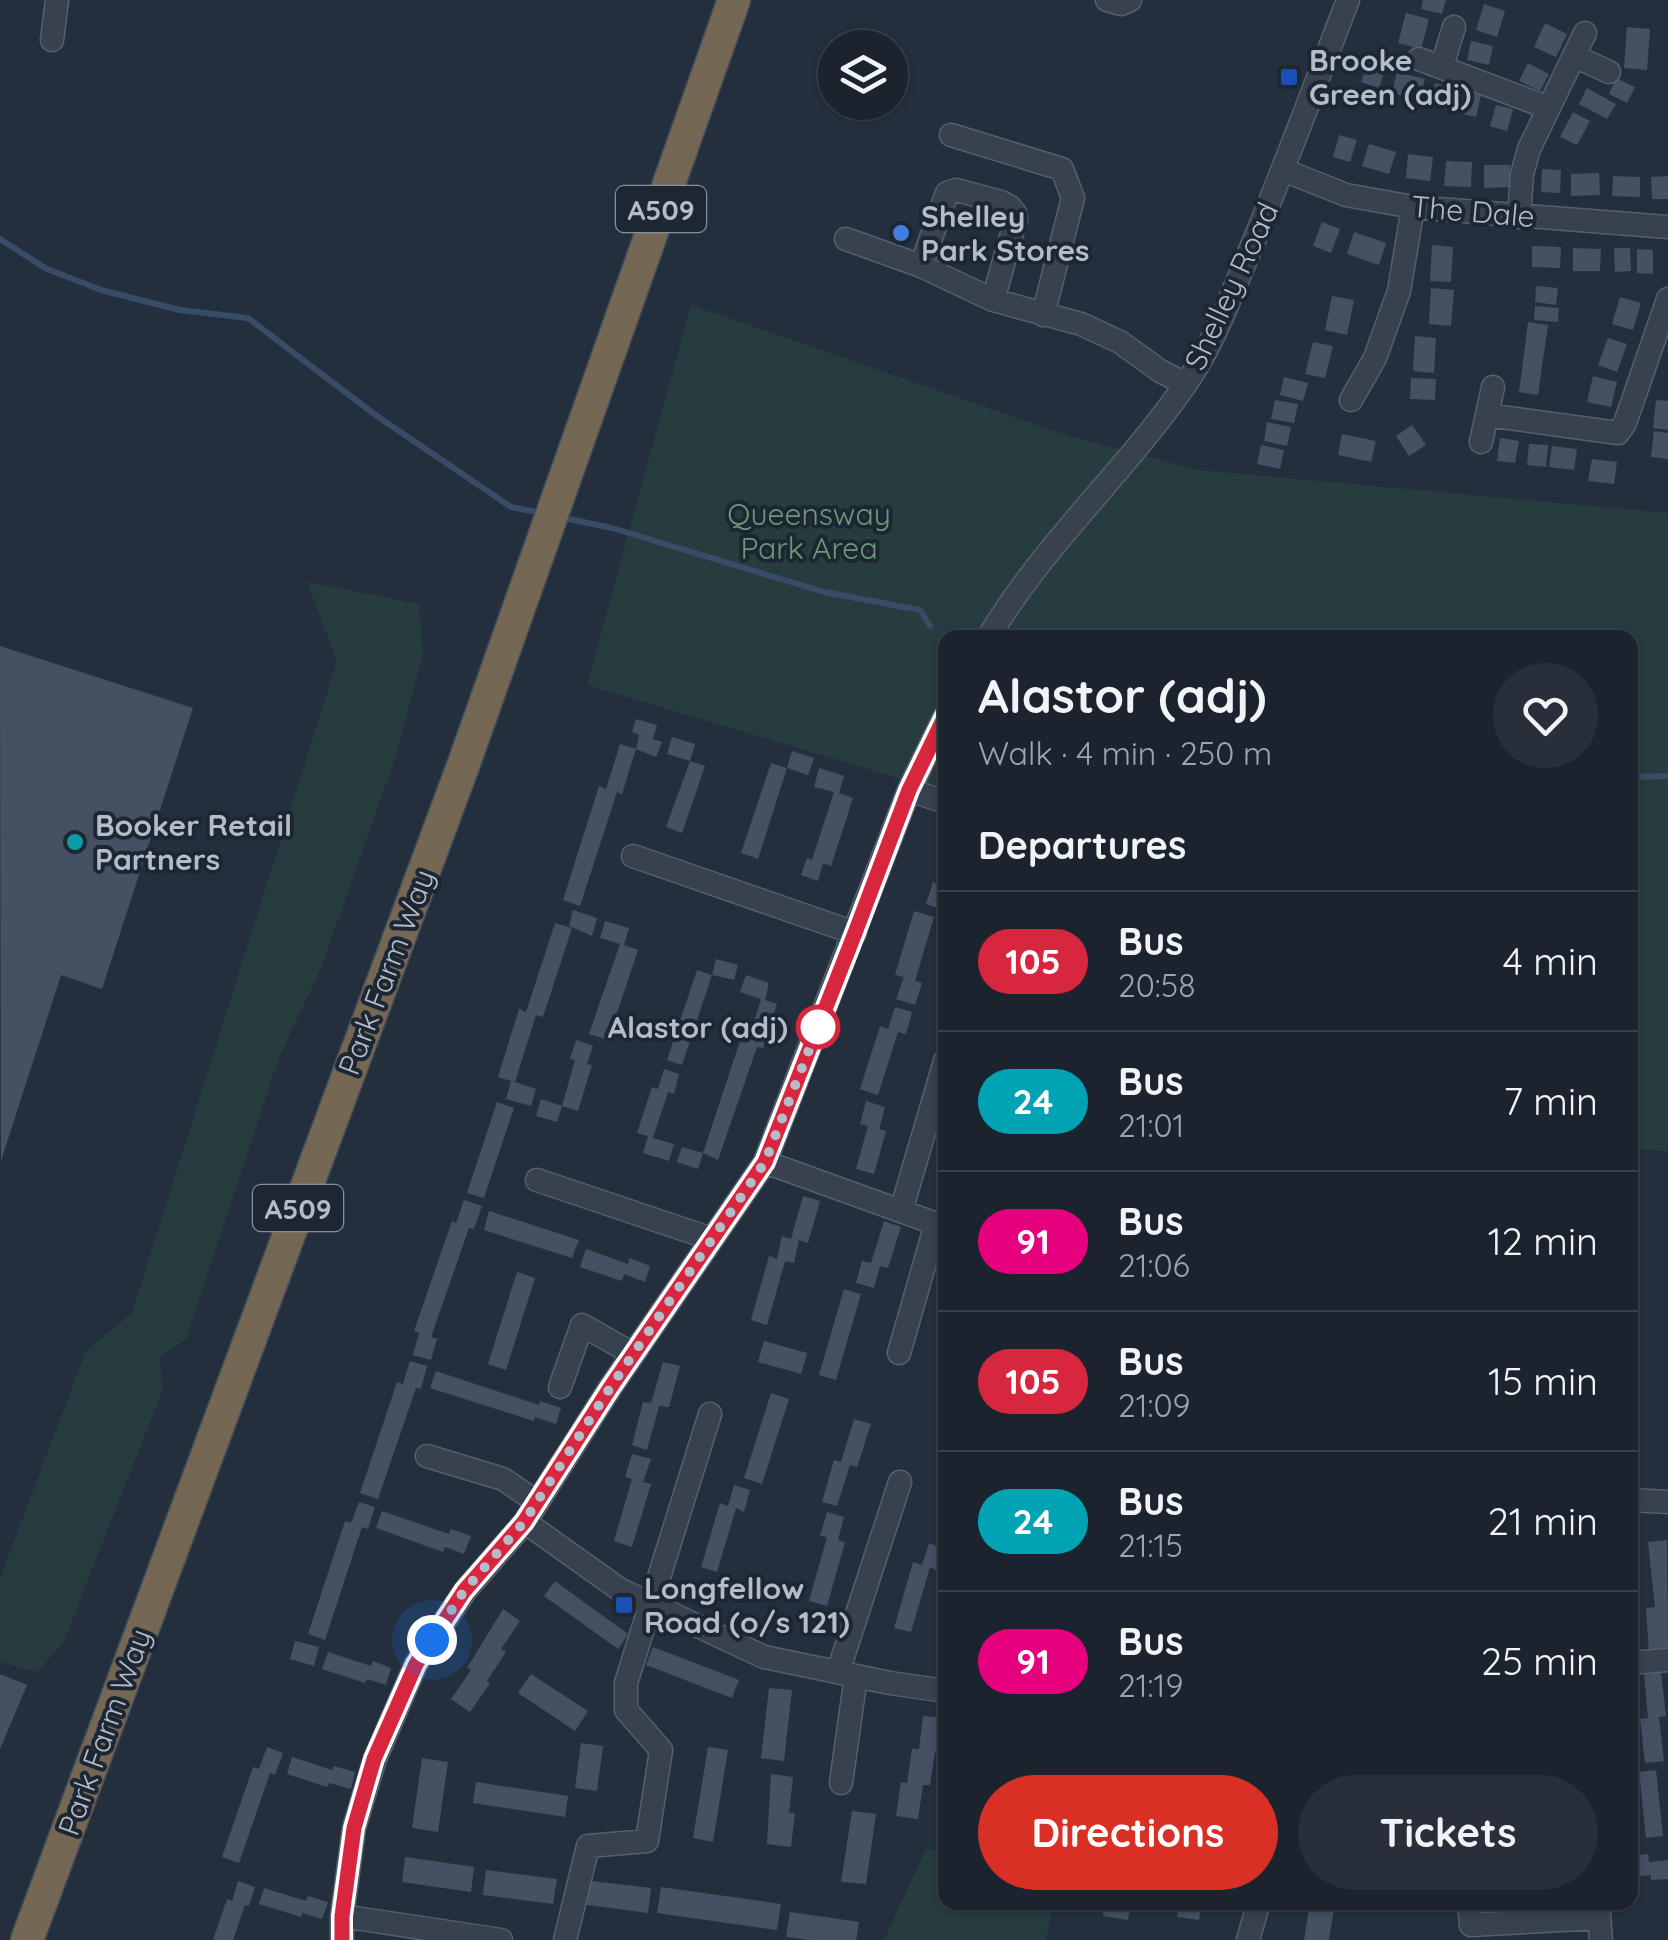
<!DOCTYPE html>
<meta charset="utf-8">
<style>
:root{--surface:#1b232e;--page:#282f3a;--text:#f1f3f6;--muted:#a0a4aa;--line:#39404a;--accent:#d93025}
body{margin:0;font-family:Quicksand,sans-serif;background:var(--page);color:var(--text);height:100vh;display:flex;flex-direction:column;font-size:38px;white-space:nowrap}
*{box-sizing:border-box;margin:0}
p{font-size:32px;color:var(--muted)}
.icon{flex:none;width:55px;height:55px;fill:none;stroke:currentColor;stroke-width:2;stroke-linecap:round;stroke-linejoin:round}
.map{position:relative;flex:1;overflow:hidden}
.side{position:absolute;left:938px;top:630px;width:700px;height:1280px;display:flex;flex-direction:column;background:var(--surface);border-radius:20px;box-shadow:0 2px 8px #0004,0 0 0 2px var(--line)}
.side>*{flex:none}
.badge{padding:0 20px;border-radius:32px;font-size:35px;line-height:65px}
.controls{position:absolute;left:818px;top:30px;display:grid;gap:20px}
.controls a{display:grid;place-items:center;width:90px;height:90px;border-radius:50%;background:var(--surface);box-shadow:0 2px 8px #0004,0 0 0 2px var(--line);font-size:50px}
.you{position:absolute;width:50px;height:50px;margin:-25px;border:8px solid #fff;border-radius:50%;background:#1a73e8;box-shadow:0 0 0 15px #1a73e833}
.map>.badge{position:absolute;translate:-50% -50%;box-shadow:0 0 0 5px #fff}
h2{padding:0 40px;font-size:38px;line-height:90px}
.round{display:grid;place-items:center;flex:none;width:105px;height:105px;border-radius:52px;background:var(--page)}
.headline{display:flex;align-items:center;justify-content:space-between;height:170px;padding:0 40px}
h1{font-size:48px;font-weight:700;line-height:75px}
.button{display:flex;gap:20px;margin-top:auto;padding:20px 40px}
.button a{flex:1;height:115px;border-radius:60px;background:var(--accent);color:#fff;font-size:40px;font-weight:700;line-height:115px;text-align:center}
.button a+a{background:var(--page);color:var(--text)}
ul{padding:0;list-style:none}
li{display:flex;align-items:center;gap:30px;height:140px;padding:0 40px;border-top:2px solid var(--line)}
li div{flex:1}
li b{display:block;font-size:38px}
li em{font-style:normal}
li .badge{min-width:110px;font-weight:700;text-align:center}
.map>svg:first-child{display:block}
</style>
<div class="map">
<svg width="1668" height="1940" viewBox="0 0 1668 1940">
<rect width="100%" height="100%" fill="#242f3e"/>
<!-- green -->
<path fill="#263c3f" d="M 691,305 L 1069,436 L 1199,470 L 1668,513 L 1668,1151 L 1630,1149 L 1630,638 L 945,638 L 945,792 L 587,685 Z
M 307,582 L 419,604 L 423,654 L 396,756 L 321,968 L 278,1060 L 186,1339 L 159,1357 L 163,1389 L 64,1641 L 38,1672 L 0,1662 L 0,1578 L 86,1351 L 132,1313 L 337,661 Z
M 926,1849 L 945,1852 L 945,1902 L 1053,1903 L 1046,1940 L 884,1940 Z"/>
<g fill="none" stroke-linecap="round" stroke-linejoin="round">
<!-- stream -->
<path stroke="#394c67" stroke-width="6" d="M 0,239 L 45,268 L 101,290 L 180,310 L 248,318 L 374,414 L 511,507 L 542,513
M 564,518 L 612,528 L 824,592 L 920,610 L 930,626
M 1630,777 L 1668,776"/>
</g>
<!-- building -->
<path fill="#455162" d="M 1423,0 L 1446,0 L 1442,14 L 1421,9 Z
M 1484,4 L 1505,11 L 1497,37 L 1476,30 Z
M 1406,13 L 1429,19 L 1421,49 L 1398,43 Z
M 1545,23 L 1567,34 L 1556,57 L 1534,47 Z
M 1627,27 L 1650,29 L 1647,70 L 1624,68 Z
M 1471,41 L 1493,46 L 1489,65 L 1467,60 Z
M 1369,61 L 1386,67 L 1379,88 L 1361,82 Z
M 1528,63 L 1549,74 L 1540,91 L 1519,81 Z
M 1397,72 L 1425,79 L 1419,101 L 1392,93 Z
M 1616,78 L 1635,87 L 1627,103 L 1609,94 Z
M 1435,83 L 1453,88 L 1446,110 L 1429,105 Z
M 1587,88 L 1616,104 L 1607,119 L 1579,104 Z
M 1458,90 L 1481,95 L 1476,117 L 1453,112 Z
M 1496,105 L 1513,109 L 1507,131 L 1490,126 Z
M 1573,112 L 1590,121 L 1577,145 L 1560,137 Z
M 1339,135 L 1357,140 L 1350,162 L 1333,157 Z
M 1369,144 L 1396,152 L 1389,174 L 1362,166 Z
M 1408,154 L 1433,157 L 1430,181 L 1406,178 Z
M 1446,161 L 1472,162 L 1471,187 L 1444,186 Z
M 1484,165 L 1510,165 L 1511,187 L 1484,188 Z
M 1542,169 L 1561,170 L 1560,193 L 1541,192 Z
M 1599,173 L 1600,195 L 1571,196 L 1571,174 Z
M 1613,176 L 1640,177 L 1640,197 L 1612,196 Z
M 1668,176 L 1668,199 L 1652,199 L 1651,177 Z
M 1322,222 L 1340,229 L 1331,253 L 1313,246 Z
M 1354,232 L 1386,243 L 1379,265 L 1347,254 Z
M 1432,245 L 1453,247 L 1451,282 L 1430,281 Z
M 1532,246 L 1561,247 L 1560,268 L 1532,267 Z
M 1573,248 L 1601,249 L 1600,271 L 1573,271 Z
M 1614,248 L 1630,248 L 1631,271 L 1615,272 Z
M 1637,249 L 1653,250 L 1653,274 L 1637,273 Z
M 1536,286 L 1558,288 L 1556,305 L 1535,302 Z
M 1431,288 L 1454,290 L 1451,326 L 1429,324 Z
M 1332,296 L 1354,300 L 1347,335 L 1325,330 Z
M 1620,297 L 1641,303 L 1633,330 L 1612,324 Z
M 1535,306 L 1559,308 L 1558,322 L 1534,320 Z
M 1528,322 L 1548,325 L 1538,395 L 1519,392 Z
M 1415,336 L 1436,338 L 1434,373 L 1413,371 Z
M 1608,338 L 1627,344 L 1617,372 L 1598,365 Z
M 1313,342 L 1333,346 L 1325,378 L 1305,374 Z
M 1593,376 L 1617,382 L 1611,407 L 1587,402 Z
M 1284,377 L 1308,383 L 1303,401 L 1280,395 Z
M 1411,378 L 1436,379 L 1435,400 L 1410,399 Z
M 1275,400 L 1298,404 L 1294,423 L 1271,419 Z
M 1656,400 L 1668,401 L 1668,430 L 1653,428 Z
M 1267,422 L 1291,427 L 1287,446 L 1264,441 Z
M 1412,425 L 1426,445 L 1409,456 L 1396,436 Z
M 1654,431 L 1668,433 L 1668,459 L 1651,457 Z
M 1342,434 L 1376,441 L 1371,462 L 1338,455 Z
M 1500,438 L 1519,441 L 1515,463 L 1497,461 Z
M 1529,444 L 1548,445 L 1546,467 L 1527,465 Z
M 1261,445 L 1284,450 L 1280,469 L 1257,464 Z
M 1552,446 L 1577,449 L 1574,470 L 1549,467 Z
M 1592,459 L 1617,462 L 1614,484 L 1588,481 Z
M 0,646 L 193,708 L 102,989 L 61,975 L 1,1161 Z
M 636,719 L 657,725 L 653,739 L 662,742 L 656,757 L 636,749 L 639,735 L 632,732 Z
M 672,737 L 695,744 L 690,761 L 667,754 Z
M 620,744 L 636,749 L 622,794 L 617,792 L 580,906 L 563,900 L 599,786 L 606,789 Z
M 792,751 L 814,758 L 808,775 L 787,768 Z
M 690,761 L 705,766 L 682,833 L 666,827 Z
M 771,763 L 787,768 L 758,859 L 741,853 Z
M 819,768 L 844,776 L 839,793 L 853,798 L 831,866 L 823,863 L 818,881 L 801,875 L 807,858 L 812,860 L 834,792 L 814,787 Z
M 933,882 L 945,887 L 944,910 L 926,904 Z
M 573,910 L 597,918 L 592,936 L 569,926 Z
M 914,911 L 934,917 L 915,981 L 922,983 L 915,1005 L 896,999 L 904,977 L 895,975 Z
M 605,921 L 629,928 L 624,945 L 638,950 L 608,1040 L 589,1034 L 620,944 L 600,938 Z
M 555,923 L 572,928 L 543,1017 L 536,1015 L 515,1082 L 536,1089 L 531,1106 L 506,1099 L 511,1081 L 498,1077 L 519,1009 L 526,1012 Z
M 716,959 L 738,965 L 734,980 L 712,975 Z
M 697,970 L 712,975 L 682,1065 L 667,1060 Z
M 746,975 L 769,983 L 765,1000 L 777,1004 L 763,1048 L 757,1047 L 718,1160 L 703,1153 L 740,1041 L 747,1043 L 761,999 L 740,992 Z
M 895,1007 L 912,1012 L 906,1034 L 898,1032 L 878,1095 L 860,1089 L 880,1026 L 888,1029 Z
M 576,1040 L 593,1046 L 587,1064 L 592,1065 L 578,1111 L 562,1106 L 575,1060 L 570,1059 Z
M 664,1069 L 679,1074 L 674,1094 L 668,1092 L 653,1138 L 674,1144 L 669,1161 L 643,1153 L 648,1136 L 637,1133 L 652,1087 L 658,1089 Z
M 541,1099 L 562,1106 L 557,1122 L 536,1116 Z
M 866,1101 L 885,1107 L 879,1129 L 886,1131 L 874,1174 L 856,1169 L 868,1126 L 860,1124 Z
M 497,1102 L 514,1108 L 484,1198 L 467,1193 Z
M 682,1147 L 703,1153 L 698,1169 L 677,1162 Z
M 803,1196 L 820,1201 L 808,1243 L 799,1240 L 794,1263 L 785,1261 L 767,1325 L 751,1320 L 769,1256 L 777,1259 L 782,1236 L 791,1239 Z
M 464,1200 L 482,1206 L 474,1229 L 469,1228 L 431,1337 L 437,1339 L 431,1360 L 413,1355 L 419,1333 L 414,1331 L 452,1221 L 456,1223 Z
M 489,1211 L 579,1240 L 572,1258 L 484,1230 Z
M 884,1221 L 901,1227 L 888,1268 L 880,1266 L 874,1288 L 856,1283 L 862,1261 L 871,1263 Z
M 586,1249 L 628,1264 L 630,1258 L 650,1266 L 645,1282 L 624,1274 L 622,1281 L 580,1267 Z
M 517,1272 L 535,1278 L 506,1370 L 488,1364 Z
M 844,1289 L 861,1294 L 836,1380 L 819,1375 Z
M 764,1341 L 807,1353 L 801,1374 L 758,1362 Z
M 410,1361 L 427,1366 L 421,1389 L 416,1388 L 378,1499 L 360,1493 L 397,1382 L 403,1384 Z
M 663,1362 L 680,1366 L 669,1407 L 659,1406 L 647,1450 L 632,1445 L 643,1402 L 651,1403 Z
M 436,1371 L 539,1405 L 540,1401 L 561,1408 L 556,1424 L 535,1417 L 534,1421 L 430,1388 Z
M 771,1393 L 789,1399 L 762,1484 L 744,1478 Z
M 854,1419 L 871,1424 L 857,1467 L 850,1465 L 837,1506 L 822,1502 L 834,1460 L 841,1462 Z
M 632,1454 L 651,1459 L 643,1482 L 651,1484 L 632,1547 L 614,1541 L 632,1479 L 625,1477 Z
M 734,1485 L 750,1490 L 744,1512 L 736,1508 L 717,1572 L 701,1567 L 720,1503 L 728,1506 Z
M 359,1502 L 375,1507 L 368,1529 L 362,1527 L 325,1640 L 308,1634 L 345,1521 L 351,1523 Z
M 382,1511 L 449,1534 L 451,1529 L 471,1536 L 464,1554 L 445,1547 L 443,1552 L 376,1528 Z
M 827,1512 L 844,1517 L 838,1540 L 845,1542 L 827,1606 L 809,1601 L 827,1537 L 820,1536 Z
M 1667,1540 L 1668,1652 L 1649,1654 L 1646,1608 L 1655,1607 L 1648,1542 Z
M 929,1543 L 945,1549 L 941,1572 L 930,1567 L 911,1632 L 894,1628 L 913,1562 L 922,1565 Z
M 555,1581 L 628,1634 L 618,1649 L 544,1596 Z
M 503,1609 L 520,1621 L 501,1649 L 506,1652 L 487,1681 L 490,1683 L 470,1712 L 451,1699 L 471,1670 L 467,1668 Z
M 295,1641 L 319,1647 L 314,1666 L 290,1659 Z
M 653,1647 L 739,1680 L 732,1698 L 646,1665 Z
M 328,1652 L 371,1666 L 373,1661 L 391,1668 L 386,1685 L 367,1679 L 365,1683 L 322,1669 Z
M 1661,1671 L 1666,1716 L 1659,1717 L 1664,1761 L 1645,1763 L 1640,1719 L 1648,1718 L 1644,1673 Z
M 0,1674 L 27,1685 L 0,1749 Z
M 531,1674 L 588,1711 L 575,1731 L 518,1693 Z
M 769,1688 L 792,1690 L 784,1761 L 761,1758 Z
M 923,1716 L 945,1718 L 941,1753 L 935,1752 L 930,1785 L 923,1785 L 918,1819 L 896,1816 L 901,1782 L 907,1783 L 912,1749 L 919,1749 Z
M 581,1743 L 603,1746 L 597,1791 L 575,1788 Z
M 267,1747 L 283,1753 L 275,1775 L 270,1773 L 239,1863 L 222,1857 L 253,1767 L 259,1769 Z
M 708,1747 L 728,1750 L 713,1842 L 693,1838 Z
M 292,1757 L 332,1770 L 334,1766 L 355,1772 L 351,1789 L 329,1783 L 327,1787 L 287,1774 Z
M 422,1758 L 448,1762 L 438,1832 L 412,1828 Z
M 1656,1770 L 1663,1836 L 1646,1838 L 1639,1772 Z
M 771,1774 L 793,1777 L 789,1813 L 795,1813 L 791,1847 L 767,1844 Z
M 476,1782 L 568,1796 L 565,1817 L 473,1803 Z
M 852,1811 L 876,1814 L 866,1884 L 841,1882 Z
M 1648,1854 L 1649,1862 L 1668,1860 L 1668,1879 L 1651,1880 L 1651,1875 L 1630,1877 L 1630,1856 Z
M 405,1857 L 474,1867 L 471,1892 L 402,1882 Z
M 486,1870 L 557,1879 L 553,1904 L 483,1895 Z
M 583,1880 L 651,1888 L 648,1913 L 580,1904 Z
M 238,1881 L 255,1887 L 249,1906 L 245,1905 L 233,1940 L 213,1940 L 227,1899 L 232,1901 Z
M 661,1887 L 781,1904 L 777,1930 L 657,1913 Z
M 264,1888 L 306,1901 L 308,1896 L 328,1902 L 322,1919 L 302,1913 L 301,1917 L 259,1904 Z
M 1105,1902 L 1131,1902 L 1128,1920 L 1103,1916 Z
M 1179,1902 L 1202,1902 L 1199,1920 L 1177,1917 Z
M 1310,1902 L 1335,1902 L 1329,1940 L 1304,1940 Z
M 790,1912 L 859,1922 L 856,1940 L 811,1940 L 786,1937 Z"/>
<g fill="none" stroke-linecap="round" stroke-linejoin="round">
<!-- minor casing -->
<g stroke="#565f6c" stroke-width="25">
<path id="minor" d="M 1107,0 L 1121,4 L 1130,0
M 52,40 L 57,0
M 1574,56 L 1609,72
M 1419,59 L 1549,108
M 1442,66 L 1454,27
M 951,135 L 1062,169 L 1073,198 L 1043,315
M 1283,170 L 1346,195 L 1413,207 L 1668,227
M 1519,217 L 1522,174 L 1529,149 L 1585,33
M 846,239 L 921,266 L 993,300 L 1081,324 L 1120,342 L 1160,371 L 1186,384
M 921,266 L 947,193 L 956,190 L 1001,202 L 1010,207 L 1015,213 L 1016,219 L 993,300
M 1351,400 L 1375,358 L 1399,291 L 1413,207
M 1487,415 L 1618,433 L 1625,423 L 1668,299
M 1481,442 L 1493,387
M 988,638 C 1043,545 1124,473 1185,385 C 1214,344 1231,295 1251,248 C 1285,166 1316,83 1348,0
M 909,790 L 945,802
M 633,856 L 855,933
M 765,1162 L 945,1227
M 537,1180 L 712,1239
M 901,1211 L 945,1061
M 899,1353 L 936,1224
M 560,1387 L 582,1325 L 633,1354
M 427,1456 L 503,1479 L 537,1502
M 1630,1500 L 1668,1502
M 525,1522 L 619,1589 L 764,1657 L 890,1683 L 945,1691
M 1630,1663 L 1668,1660
M 838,1672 L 900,1482
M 841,1783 L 856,1676
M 1469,1902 L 1471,1925 L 1598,1918
M 1598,1902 L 1601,1940
M 342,1916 L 501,1940
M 342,1940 L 342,1916 L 354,1828 L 375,1759 L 416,1664 L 465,1591 L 525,1522 L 610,1388 L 765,1162 L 909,790 L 945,716
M 565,1940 L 588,1846 L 647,1841 L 661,1750 L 626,1710 L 626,1683 L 710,1414
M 1248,1940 L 1259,1902"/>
</g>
<!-- highway casing -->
<g stroke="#434c59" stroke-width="35">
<path id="highway" d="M 27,1940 L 463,766 L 734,0"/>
</g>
<!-- minor -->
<use href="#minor" stroke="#38414e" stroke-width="22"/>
<!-- highway -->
<use href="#highway" stroke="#746855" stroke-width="32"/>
</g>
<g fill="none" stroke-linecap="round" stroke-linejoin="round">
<!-- line casing -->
<g stroke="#fff" stroke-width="22">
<path id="line" d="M 342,1940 L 342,1916 L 354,1828 L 374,1759 L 416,1664 L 464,1591 L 524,1522 L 610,1388 L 765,1162 L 855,933 L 909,790 L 945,716"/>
</g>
<!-- line -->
<use href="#line" stroke="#d7263d" stroke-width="15"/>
<!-- walk -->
<path stroke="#b4bcc9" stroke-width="10" stroke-dasharray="0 18" d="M 432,1640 L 464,1591 L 524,1522 L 610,1388 L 765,1162 L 818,1027"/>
</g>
<!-- markers -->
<g fill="#1a4fb4" stroke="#1d2633" stroke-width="4">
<rect x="1279" y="67" width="20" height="20" rx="5"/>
<rect x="614" y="1595" width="20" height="20" rx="5"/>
</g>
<circle fill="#3f7fe0" stroke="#1d2633" stroke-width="4" cx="901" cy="233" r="10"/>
<circle fill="#0f9aa8" stroke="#1d2633" stroke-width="4" cx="75" cy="842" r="10"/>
<circle fill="#fff" stroke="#d7263d" stroke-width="5" cx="818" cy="1027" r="20"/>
<g text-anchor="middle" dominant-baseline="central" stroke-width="8" stroke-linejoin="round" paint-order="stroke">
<!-- shield labels -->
<g fill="#1d2633" stroke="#878f9c" stroke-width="2.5">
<rect x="616" y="186" width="90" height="46" rx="8"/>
<rect x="253" y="1185" width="90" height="46" rx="8"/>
</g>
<g font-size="28" font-weight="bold" fill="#b4bcc9">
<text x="661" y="209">A509</text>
<text x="298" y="1208">A509</text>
</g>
<!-- poi labels -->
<g font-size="30" font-weight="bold" fill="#b4bcc9" stroke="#1d2633" text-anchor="start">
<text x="1309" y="60">Brooke<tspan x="1309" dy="34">Green (adj)</tspan></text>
<text x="921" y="216">Shelley<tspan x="921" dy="34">Park Stores</tspan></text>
<text x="95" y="825">Booker Retail<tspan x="95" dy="34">Partners</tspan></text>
<text x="644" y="1588">Longfellow<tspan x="644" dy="34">Road (o/s 121)</tspan></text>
</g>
<!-- street labels -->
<g font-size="30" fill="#b4bcc9" stroke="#1d2633">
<text transform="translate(1473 211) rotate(5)">The Dale</text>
<text transform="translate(1231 286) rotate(-65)">Shelley Road</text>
<text transform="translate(386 972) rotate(-69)">Park Farm Way</text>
<text transform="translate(104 1732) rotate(-70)">Park Farm Way</text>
</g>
<!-- park labels -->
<g font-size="30" fill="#6b9a76" stroke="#1d2633">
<text x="809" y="514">Queensway<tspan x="809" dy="34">Park Area</tspan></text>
</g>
<!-- stop labels -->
<g font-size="30" font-weight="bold" fill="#b4bcc9" stroke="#1d2633" text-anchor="end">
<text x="788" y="1027">Alastor (adj)</text>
</g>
</g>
</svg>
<div class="controls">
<a><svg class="icon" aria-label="layers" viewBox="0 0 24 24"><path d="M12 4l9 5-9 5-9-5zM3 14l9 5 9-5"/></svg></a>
</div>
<div class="you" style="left:432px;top:1640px"></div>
<section class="side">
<div class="headline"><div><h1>Alastor (adj)</h1><p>Walk · 4 min · 250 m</p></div><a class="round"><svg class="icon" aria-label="heart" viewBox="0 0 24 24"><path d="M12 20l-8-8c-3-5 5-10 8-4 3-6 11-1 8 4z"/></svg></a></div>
<h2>Departures</h2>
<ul>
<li><span class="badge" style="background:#d7263d;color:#fff">105</span><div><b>Bus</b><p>20:58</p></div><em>4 min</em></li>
<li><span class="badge" style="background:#00a3b4;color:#fff">24</span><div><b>Bus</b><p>21:01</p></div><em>7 min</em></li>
<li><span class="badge" style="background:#e6007e;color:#fff">91</span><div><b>Bus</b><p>21:06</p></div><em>12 min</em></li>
<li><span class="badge" style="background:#d7263d;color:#fff">105</span><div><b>Bus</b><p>21:09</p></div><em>15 min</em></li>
<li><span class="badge" style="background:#00a3b4;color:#fff">24</span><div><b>Bus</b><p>21:15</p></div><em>21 min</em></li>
<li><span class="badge" style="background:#e6007e;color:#fff">91</span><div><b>Bus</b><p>21:19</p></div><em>25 min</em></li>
</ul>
<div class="button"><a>Directions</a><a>Tickets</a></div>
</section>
</div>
